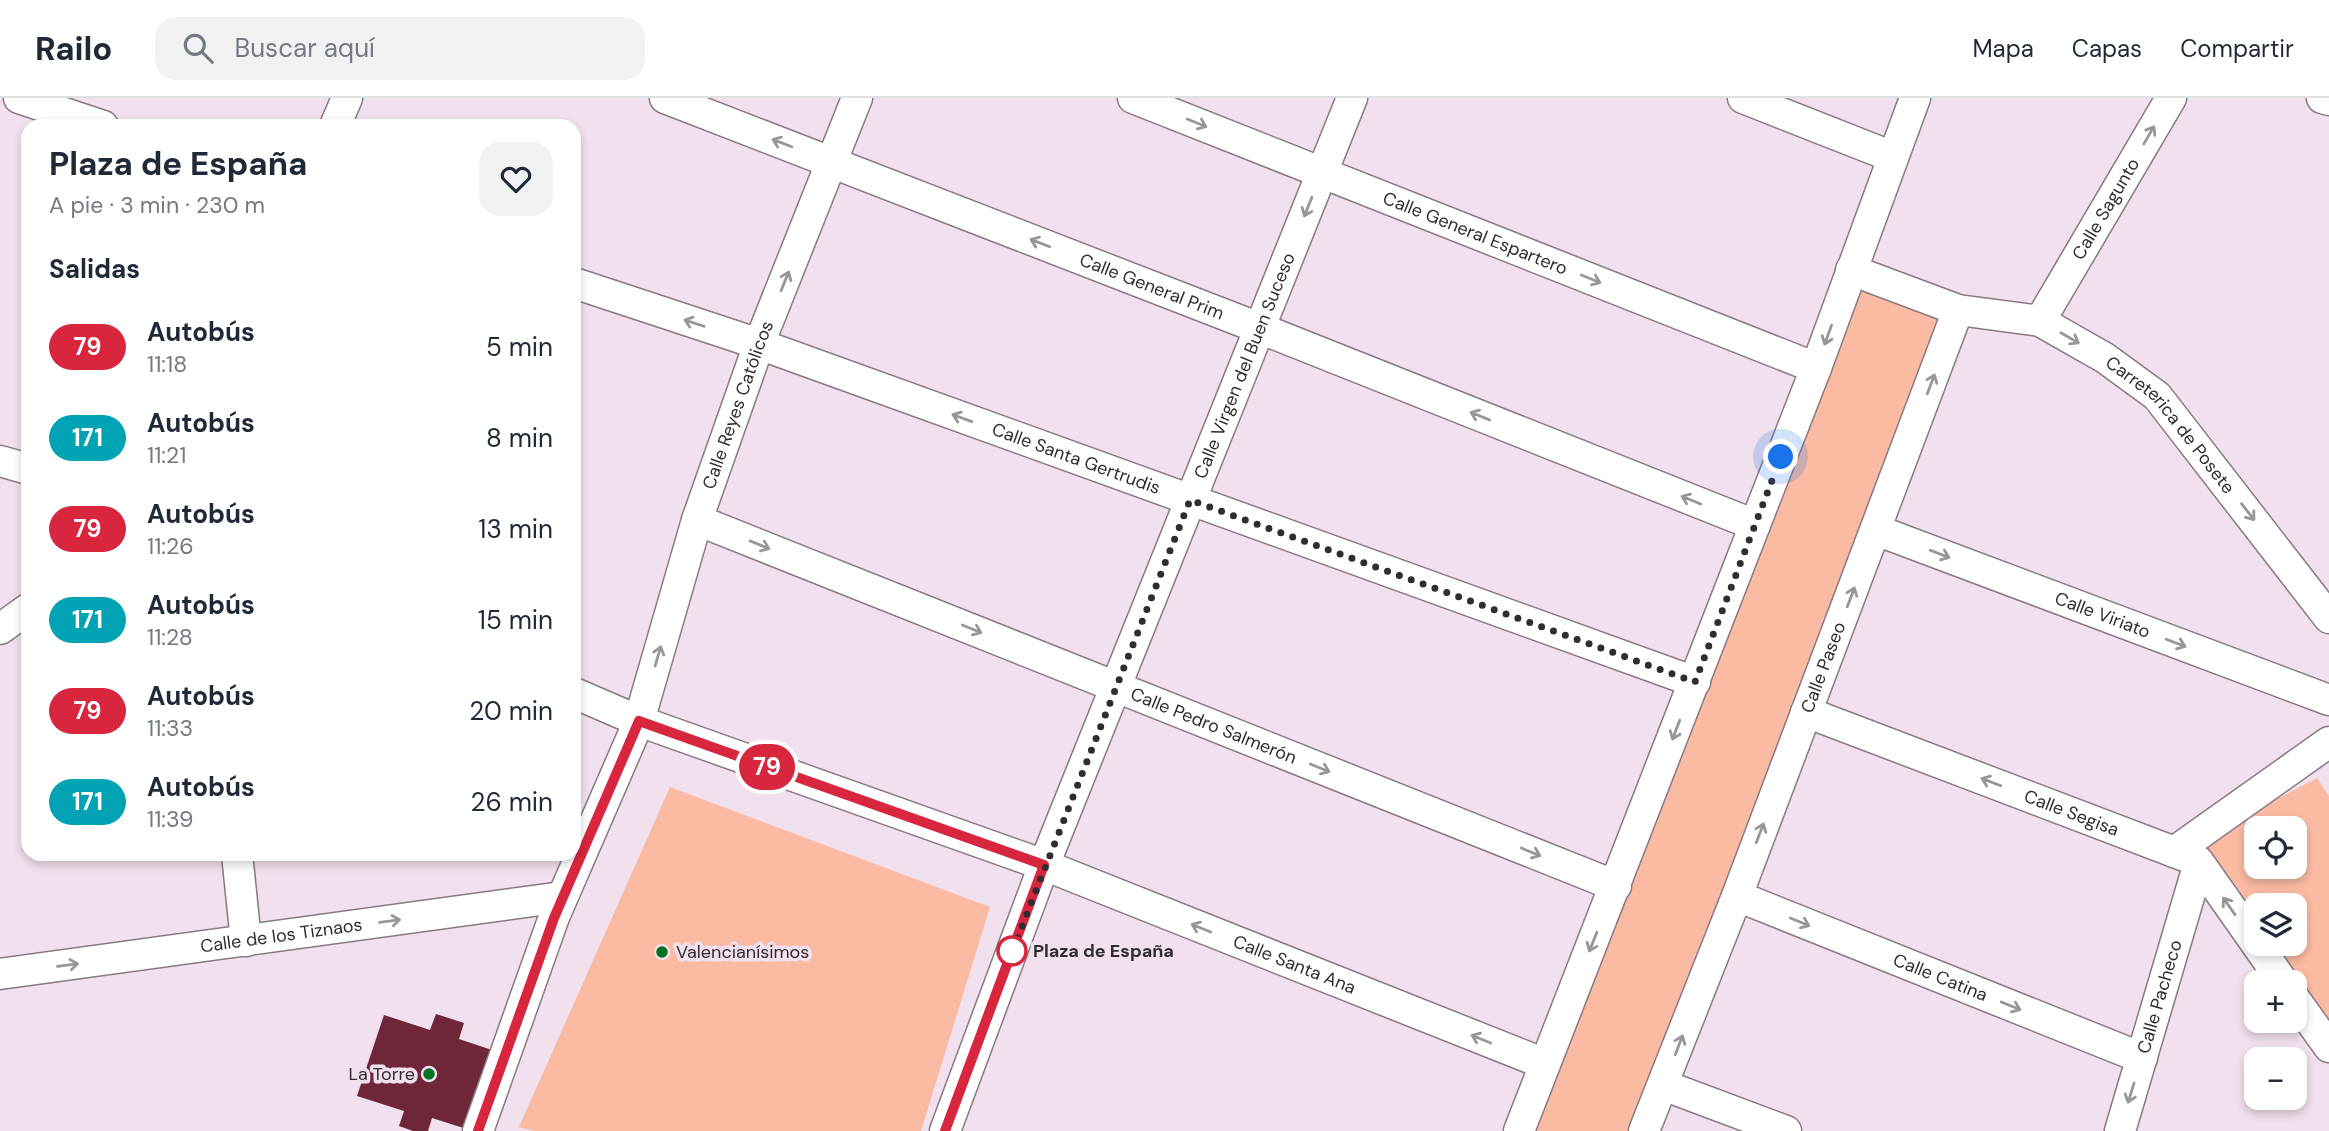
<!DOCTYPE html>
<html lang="es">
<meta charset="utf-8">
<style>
:root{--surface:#fff;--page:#f2f2f3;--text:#1f2937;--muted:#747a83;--line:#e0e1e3}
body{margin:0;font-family:"DM Sans",sans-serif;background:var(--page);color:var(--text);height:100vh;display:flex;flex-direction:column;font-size:26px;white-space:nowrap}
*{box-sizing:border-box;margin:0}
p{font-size:23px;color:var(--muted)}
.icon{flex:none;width:38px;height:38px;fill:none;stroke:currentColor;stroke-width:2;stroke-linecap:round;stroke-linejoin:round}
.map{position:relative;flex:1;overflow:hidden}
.sheet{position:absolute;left:21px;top:21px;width:560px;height:742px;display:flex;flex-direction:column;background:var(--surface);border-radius:21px;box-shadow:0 4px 10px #0003}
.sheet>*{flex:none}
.badge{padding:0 14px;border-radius:23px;font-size:24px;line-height:46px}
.fabs{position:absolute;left:2244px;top:718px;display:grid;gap:14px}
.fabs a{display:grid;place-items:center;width:63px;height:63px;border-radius:14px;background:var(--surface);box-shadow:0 4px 10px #0003;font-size:35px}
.you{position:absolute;width:35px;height:35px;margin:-18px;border:5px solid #fff;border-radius:50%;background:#1a73e8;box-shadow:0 0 0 10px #1a73e833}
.map>.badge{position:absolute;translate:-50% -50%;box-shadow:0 0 0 4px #fff}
h2{padding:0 28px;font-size:26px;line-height:63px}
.round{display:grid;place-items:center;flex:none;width:74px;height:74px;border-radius:21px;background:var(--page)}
.overview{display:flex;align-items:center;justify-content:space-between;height:119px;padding:0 28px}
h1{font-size:33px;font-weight:700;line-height:52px}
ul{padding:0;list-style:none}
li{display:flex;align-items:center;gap:21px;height:91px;padding:0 28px}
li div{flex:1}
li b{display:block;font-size:26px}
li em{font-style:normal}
li .badge{min-width:77px;font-weight:700;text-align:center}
header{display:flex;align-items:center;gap:42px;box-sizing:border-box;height:98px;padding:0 35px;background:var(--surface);border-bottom:2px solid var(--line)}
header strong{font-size:33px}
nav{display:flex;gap:38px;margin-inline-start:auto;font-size:24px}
.search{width:490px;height:63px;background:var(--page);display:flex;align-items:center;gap:18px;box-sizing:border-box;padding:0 24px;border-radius:21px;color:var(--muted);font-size:26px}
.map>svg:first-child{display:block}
</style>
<header>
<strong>Railo</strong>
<div class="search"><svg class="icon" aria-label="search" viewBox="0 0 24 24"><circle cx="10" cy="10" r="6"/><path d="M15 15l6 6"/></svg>Buscar aquí</div>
<nav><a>Mapa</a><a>Capas</a><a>Compartir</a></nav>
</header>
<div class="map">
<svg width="2329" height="1033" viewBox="0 0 2329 1033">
<rect width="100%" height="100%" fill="#f1e0ed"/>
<!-- green -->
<path fill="#fbbba2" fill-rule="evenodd" d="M 1851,172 L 1958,212 L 1644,1033 L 1519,1033 Z
M 2317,680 L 2329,698 L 2329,927 L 2271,845 L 2294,845 L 2294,807 L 2256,807 L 2256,824 L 2201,746 L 2239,721 ZM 2256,730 L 2294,730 L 2294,768 L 2256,768 Z
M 670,689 L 990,809 L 921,1033 L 533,1033 L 519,1029 Z"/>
<!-- building -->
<path fill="#6f2639" d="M 436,916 L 464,925 L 459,941 L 501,955 L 473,1033 L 432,1020 L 428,1033 L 413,1033 L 399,1028 L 404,1013 L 357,998 L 384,917 L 430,932 Z"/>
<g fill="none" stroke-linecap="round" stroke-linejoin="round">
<!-- street casing -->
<g stroke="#887985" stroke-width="33">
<g id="street">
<path d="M 19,0 L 103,28"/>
<path id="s1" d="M 665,0 L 1259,230 L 1755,427"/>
<path id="s2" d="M 1133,0 L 1816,270"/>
<path d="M 1743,0 L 1893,59"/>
<path d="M 2322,0 L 2329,2"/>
<path d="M 335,28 L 347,0"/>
<path id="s3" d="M 1851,172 L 1958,212 L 2040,223 L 2105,260 L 2157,298 L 2329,520"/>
<path id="s4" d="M 574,185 L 759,246 L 1695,584"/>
<path id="s5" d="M 2040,223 L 2171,0"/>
<path d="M 0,363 L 28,371"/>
<path id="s6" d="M 697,422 L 1616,788"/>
<path id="s7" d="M 1876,432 L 2329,602"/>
<path d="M 0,531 L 28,511"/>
<path id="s8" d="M 574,595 L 639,623 L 1044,767 L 1545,966"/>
<path id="s9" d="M 1806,614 L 2198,763 L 2283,884"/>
<path d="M 2174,754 L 2329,644"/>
<path d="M 237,756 L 246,843"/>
<path id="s10" d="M 1737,798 L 2142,960"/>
<path id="s11" d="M 0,876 L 562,799"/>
<path d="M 2294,900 L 2329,949"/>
<path d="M 1663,987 L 1786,1033"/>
<path id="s12" d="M 478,1033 L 554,819 L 639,623 L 697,422 L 759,246 L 857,0"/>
<path id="s13" d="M 945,1033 L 1044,767 L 1352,0"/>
<path d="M 1519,1033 L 1816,270 L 1915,0"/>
<path id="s14" d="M 1644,1033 L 1737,798 L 1958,212"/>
<path id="s15" d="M 2120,1033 L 2199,765"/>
</g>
</g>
<!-- street -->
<use href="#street" stroke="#fff" stroke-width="30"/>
</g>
<!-- one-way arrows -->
<defs><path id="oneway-shaft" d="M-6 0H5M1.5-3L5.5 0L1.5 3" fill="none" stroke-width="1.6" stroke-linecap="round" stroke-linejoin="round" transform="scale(1.75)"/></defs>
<g stroke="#989698">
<use href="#oneway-shaft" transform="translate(1197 25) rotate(22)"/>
<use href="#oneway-shaft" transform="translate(2149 37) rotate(-60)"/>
<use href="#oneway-shaft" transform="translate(782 45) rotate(-159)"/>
<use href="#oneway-shaft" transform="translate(1308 109) rotate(112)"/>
<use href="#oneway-shaft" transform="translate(1040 145) rotate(-159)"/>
<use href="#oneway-shaft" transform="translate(1591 181) rotate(22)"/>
<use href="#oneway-shaft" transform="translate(785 183) rotate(-68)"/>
<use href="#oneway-shaft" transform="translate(694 225) rotate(-162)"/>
<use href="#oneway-shaft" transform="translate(1828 237) rotate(110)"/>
<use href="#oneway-shaft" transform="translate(2070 240) rotate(30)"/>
<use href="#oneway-shaft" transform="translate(1931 286) rotate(-69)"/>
<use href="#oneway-shaft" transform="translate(1480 318) rotate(-158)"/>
<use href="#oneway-shaft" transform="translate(962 320) rotate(-160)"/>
<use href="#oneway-shaft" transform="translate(1691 402) rotate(-158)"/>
<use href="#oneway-shaft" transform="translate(2248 414) rotate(52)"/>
<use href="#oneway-shaft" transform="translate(760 447) rotate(22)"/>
<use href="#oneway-shaft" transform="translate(1940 456) rotate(21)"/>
<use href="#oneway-shaft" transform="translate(1851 499) rotate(-69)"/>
<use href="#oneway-shaft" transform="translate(972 531) rotate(22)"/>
<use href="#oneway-shaft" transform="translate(2176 545) rotate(21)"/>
<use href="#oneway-shaft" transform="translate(658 558) rotate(-74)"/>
<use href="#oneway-shaft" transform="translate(1676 632) rotate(111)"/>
<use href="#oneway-shaft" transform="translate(1320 670) rotate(22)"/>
<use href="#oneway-shaft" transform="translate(1991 684) rotate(-159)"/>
<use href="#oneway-shaft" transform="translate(1760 735) rotate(-69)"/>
<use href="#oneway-shaft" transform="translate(1531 754) rotate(22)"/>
<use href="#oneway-shaft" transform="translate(2229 808) rotate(-125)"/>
<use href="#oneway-shaft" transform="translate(390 823) rotate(-8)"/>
<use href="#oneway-shaft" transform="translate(1800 824) rotate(22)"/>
<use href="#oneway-shaft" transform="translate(1201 830) rotate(-158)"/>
<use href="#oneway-shaft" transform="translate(1593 844) rotate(112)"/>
<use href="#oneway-shaft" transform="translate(68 867) rotate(-8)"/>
<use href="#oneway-shaft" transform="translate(2011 908) rotate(22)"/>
<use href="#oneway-shaft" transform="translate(1481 941) rotate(-158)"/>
<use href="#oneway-shaft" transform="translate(1679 947) rotate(-69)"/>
<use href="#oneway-shaft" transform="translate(2131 995) rotate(107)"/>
</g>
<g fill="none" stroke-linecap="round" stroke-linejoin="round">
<!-- line casing -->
<g stroke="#fff" stroke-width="16">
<path id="line" d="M 478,1033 L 554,820 L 639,623 L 1044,767 L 945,1033"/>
</g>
<!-- line -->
<use href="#line" stroke="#d7263d" stroke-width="10"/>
<!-- walk -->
<path stroke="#322c31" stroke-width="7" stroke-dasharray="0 12.6" d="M 1012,853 L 1008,864 L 1190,402 L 1695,584 L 1781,359"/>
</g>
<!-- markers -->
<circle fill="#fff" stroke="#d7263d" stroke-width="3.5" cx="1012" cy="853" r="14"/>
<g fill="#037225" stroke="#f1e0ed" stroke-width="2.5">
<circle cx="662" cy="854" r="7"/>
<circle cx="429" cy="976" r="7"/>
</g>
<g text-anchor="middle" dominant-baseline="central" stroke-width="7" stroke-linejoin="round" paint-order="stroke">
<!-- street labels -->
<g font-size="18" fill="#322c31" stroke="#f1e0ed">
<text stroke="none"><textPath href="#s5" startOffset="130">Calle Sagunto</textPath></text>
<text stroke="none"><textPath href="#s2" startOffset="368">Calle General Espartero</textPath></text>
<text stroke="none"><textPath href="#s1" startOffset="522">Calle General Prim</textPath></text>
<text stroke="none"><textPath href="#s13" startOffset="822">Calle Virgen del Buen Suceso</textPath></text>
<text stroke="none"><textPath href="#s12" startOffset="772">Calle Reyes Católicos</textPath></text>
<text stroke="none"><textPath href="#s3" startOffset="366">Carreterica de Posete</textPath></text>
<text stroke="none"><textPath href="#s4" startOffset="532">Calle Santa Gertrudis</textPath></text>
<text stroke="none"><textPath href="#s7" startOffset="242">Calle Viriato</textPath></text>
<text stroke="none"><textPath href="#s14" startOffset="497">Calle Paseo</textPath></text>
<text stroke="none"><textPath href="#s6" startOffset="556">Calle Pedro Salmerón</textPath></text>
<text stroke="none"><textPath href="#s9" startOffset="284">Calle Segisa</textPath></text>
<text stroke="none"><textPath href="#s11" startOffset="284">Calle de los Tiznaos</textPath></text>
<text stroke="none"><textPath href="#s8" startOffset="770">Calle Santa Ana</textPath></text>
<text stroke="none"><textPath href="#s10" startOffset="219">Calle Catina</textPath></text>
<text stroke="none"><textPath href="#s15" startOffset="140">Calle Pacheco</textPath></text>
</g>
<!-- stop labels -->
<g font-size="18" font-weight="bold" fill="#322c31" stroke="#f1e0ed" text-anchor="start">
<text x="1033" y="853">Plaza de España</text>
</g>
<!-- poi labels -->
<g font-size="18" fill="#322c31" stroke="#f1e0ed" text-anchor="start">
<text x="676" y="854">Valencianísimos</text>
<text x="415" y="976" text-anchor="end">La Torre</text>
</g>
</g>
</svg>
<div class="fabs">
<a><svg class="icon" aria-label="locate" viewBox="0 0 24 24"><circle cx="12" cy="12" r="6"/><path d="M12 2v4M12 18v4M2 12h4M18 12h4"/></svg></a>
<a><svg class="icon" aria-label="layers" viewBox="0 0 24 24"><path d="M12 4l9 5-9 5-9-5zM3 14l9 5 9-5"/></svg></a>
<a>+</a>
<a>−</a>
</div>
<div class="you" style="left:1781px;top:359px"></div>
<b class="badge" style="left:767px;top:669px;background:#d7263d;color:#fff">79</b>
<section class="sheet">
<div class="overview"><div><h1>Plaza de España</h1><p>A pie · 3 min · 230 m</p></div><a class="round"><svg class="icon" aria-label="heart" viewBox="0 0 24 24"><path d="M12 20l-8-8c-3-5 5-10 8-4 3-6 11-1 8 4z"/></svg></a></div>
<h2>Salidas</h2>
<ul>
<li><span class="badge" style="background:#d7263d;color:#fff">79</span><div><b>Autobús</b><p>11:18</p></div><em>5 min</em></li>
<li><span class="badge" style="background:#00a3b4;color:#fff">171</span><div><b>Autobús</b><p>11:21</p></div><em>8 min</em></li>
<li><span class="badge" style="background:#d7263d;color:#fff">79</span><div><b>Autobús</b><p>11:26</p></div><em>13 min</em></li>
<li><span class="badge" style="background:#00a3b4;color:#fff">171</span><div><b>Autobús</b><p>11:28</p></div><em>15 min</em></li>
<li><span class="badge" style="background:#d7263d;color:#fff">79</span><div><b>Autobús</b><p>11:33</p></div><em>20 min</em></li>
<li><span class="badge" style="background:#00a3b4;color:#fff">171</span><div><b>Autobús</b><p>11:39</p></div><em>26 min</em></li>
</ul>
</section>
</div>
